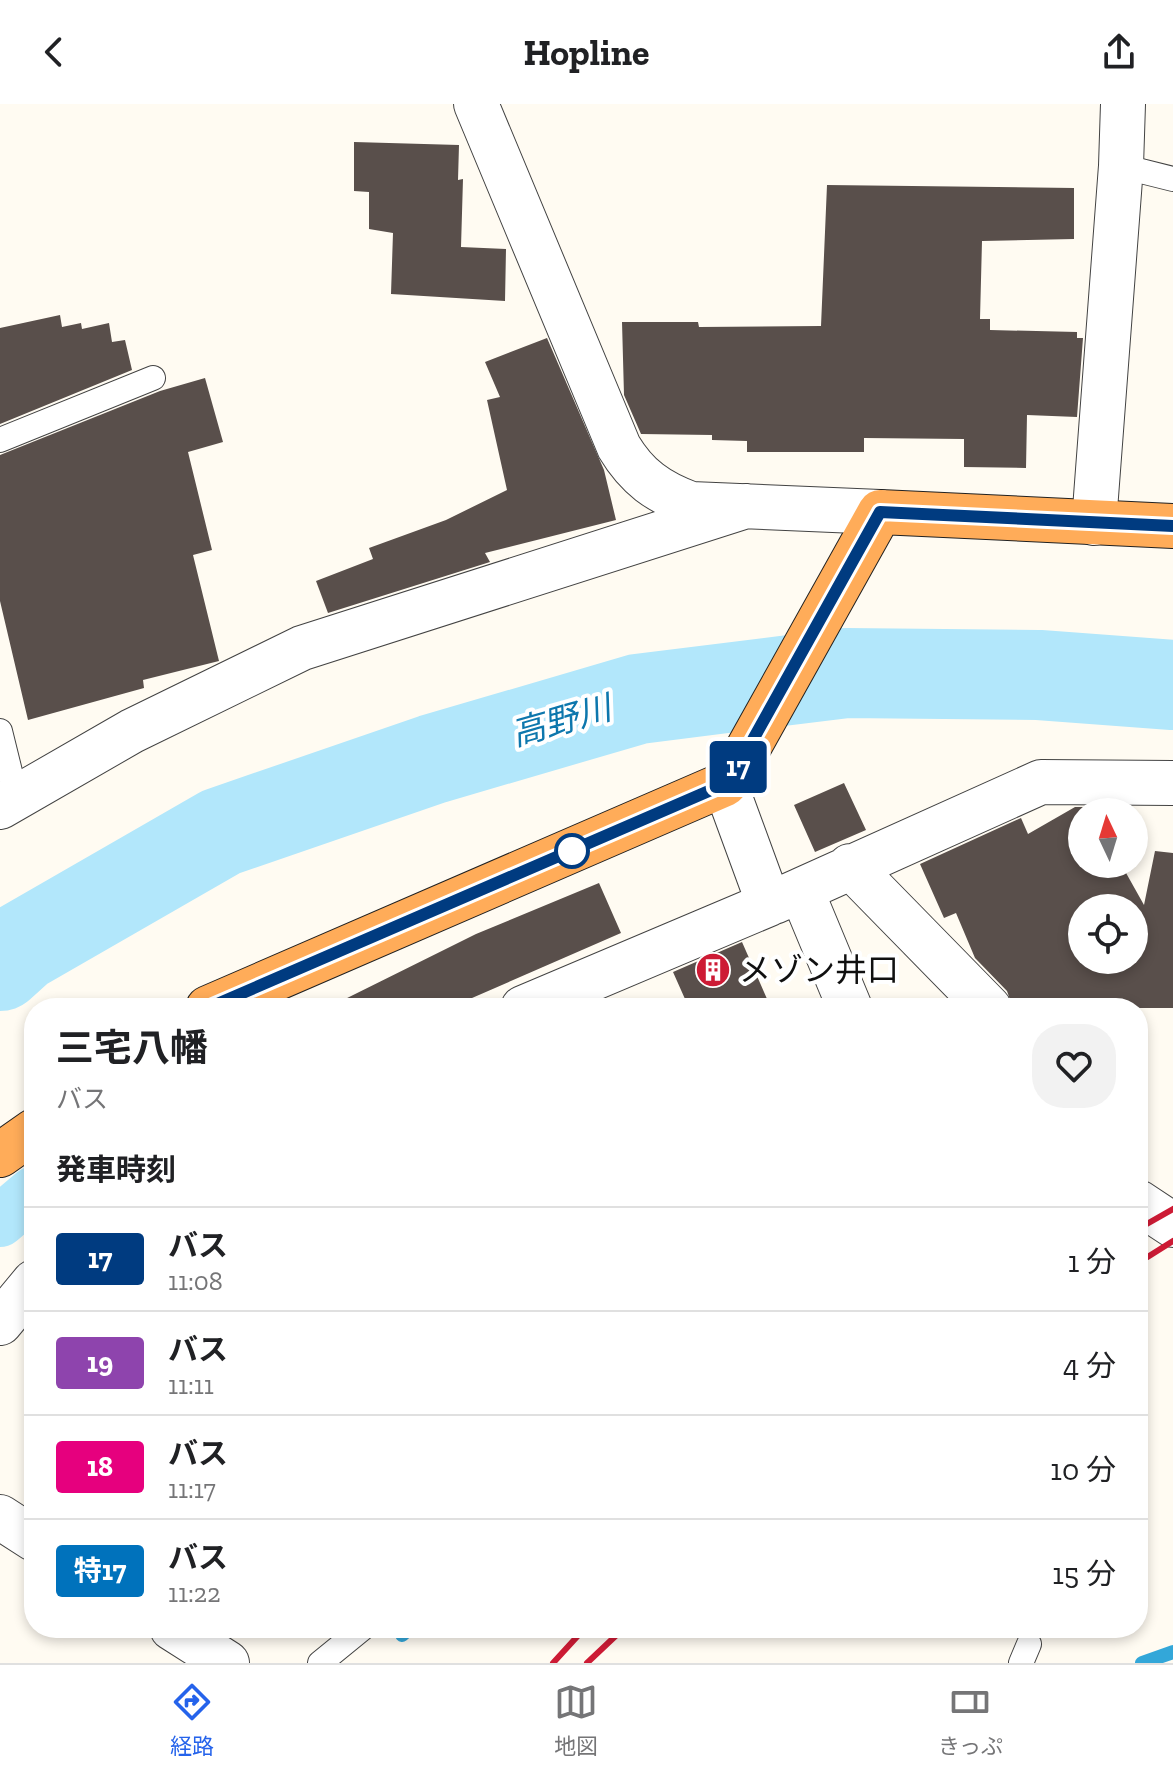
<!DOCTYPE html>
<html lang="ja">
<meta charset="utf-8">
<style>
:root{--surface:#fff;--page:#f2f2f2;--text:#202124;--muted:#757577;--line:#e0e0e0;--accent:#2563eb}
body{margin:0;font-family:"Zilla Slab","Noto Sans JP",serif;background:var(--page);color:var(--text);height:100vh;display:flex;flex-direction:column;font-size:30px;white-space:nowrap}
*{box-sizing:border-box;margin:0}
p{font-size:26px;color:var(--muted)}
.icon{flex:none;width:44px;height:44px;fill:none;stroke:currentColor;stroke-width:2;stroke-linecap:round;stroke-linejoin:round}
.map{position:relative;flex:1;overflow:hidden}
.panel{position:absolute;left:24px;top:894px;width:1124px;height:640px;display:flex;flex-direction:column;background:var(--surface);border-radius:32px;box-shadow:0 4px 12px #0003}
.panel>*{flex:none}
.badge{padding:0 16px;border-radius:6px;font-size:28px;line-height:52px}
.needle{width:52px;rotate:356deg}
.tools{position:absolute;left:1068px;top:694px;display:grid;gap:16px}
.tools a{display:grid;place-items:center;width:80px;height:80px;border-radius:50%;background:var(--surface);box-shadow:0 4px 12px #0003;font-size:40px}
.map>.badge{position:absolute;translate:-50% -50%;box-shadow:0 0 0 4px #fff}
h2{padding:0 32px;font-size:30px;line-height:72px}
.round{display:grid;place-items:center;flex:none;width:84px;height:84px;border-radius:32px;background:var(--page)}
.summary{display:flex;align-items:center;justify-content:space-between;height:136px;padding:0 32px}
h1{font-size:38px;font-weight:700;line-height:60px}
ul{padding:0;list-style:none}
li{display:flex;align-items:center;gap:24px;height:104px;padding:0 32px;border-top:2px solid var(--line)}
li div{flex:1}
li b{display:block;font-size:30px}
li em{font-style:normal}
li .badge{min-width:88px;font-weight:700;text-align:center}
header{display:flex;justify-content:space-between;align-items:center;height:104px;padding:0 32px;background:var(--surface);font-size:36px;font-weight:700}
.tab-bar{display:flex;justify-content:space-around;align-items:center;height:112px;border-top:2px solid var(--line);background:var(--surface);font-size:22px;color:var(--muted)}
.tab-bar a{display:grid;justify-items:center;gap:4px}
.tab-bar .current{color:var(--accent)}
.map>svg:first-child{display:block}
</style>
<header><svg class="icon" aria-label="back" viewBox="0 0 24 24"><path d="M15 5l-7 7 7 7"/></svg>Hopline<svg class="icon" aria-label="share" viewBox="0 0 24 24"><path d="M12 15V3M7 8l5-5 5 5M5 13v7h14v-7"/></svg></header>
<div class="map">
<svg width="1173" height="1559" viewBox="0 0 1173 1559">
<rect width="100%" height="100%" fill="#fffbf2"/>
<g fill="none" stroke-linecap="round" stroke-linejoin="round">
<!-- stream -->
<path stroke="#33a7d9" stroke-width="14" d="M 402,1531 L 410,1524
M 1142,1559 L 1173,1548"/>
<!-- canal -->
<path stroke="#b2e7fb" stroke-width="52" d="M 0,1117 L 34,1088"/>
<!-- river -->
<path stroke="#b2e7fb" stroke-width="90" d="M 0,862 L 21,843 L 221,728 L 433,655 L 638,595 L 846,569 L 1039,571 L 1173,581"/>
</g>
<!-- building -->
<path fill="#594f4b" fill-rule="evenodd" d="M 354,38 L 459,41 L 458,76 L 463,75 L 461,143 L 506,145 L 505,197 L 391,190 L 393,129 L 369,125 L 369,88 L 354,87 Z
M 827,81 L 1074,84 L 1074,135 L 982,137 L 980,215 L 990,215 L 990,226 L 1077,228 L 1077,234 L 1083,234 L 1077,313 L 1027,311 L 1026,364 L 964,363 L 964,335 L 864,334 L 864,348 L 747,348 L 747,337 L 712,336 L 712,331 L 641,330 L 624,291 L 622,218 L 698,218 L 699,223 L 821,222 Z
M 60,211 L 62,223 L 81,219 L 82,225 L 109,219 L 112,238 L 125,236 L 132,266 L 0,320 L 0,224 Z
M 547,234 L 604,366 L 616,416 L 485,449 L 490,458 L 328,509 L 316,477 L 373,455 L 369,444 L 446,416 L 507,386 L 487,296 L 500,293 L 485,258 Z
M 205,274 L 223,338 L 188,348 L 212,446 L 193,451 L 219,557 L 143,576 L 144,584 L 28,616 L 0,497 L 0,351 L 160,287 Z
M 844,679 L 866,726 L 815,748 L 794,701 Z
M 1075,703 L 1090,703 L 1093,708 L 1082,708 L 1082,760 L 1121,760 L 1144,801 L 1155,747 L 1173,749 L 1173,904 L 1013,904 L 1007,887 L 975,854 L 956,809 L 944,814 L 920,760 L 1021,714 L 1028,730 ZM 1082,804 L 1134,804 L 1134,856 L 1082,856 Z
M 599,779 L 621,829 L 449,904 L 327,904 L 476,830 Z
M 742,838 L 771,904 L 689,904 L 673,868 Z"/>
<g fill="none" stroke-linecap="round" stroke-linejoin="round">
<!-- service casing -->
<g stroke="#434343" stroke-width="26">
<path id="service" d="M 1121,62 L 1173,75
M 0,336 L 153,274
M 0,627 L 16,692
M 320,1559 L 363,1524
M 1021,1559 L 1029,1540"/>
</g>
<!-- minor casing -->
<g stroke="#434343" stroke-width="46">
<path id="minor" d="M 476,0 L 619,343 C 637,373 658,388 691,400 L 880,408
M 1094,419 L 1121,62 L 1123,0
M 0,703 L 132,627 L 302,544 L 746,402
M 850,762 L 989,904
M 801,786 L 1041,678 L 1173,679
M 774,798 L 801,786 L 850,904
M 523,904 L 769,800 L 725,680
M 1138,1098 L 1173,1121
M 0,1219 L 34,1178
M 0,1413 L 34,1435
M 172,1524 L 227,1559"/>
</g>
<!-- trunk casing -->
<g stroke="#212121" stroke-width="46">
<path id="trunk" d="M 208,904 L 725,680 L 736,666 L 880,408 L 1173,422
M 0,1051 L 34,1027"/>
</g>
<!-- service -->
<use href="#service" stroke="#fff" stroke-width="24"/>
<!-- minor -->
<use href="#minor" stroke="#fff" stroke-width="44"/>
<!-- trunk -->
<use href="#trunk" stroke="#ffac59" stroke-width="44"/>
<!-- rail -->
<path stroke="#cd1b35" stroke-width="6" d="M 1138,1125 L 1173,1105
M 1138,1159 L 1173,1137
M 553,1559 L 585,1524
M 587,1559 L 624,1524"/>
</g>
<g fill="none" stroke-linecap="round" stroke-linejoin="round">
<!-- line casing -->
<g stroke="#fff" stroke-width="18">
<path id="line" d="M 208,904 L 725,680 L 736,666 L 880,408 L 1173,422"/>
</g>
<!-- line -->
<use href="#line" stroke="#003b80" stroke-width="12"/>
</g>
<!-- icons -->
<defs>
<g id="building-disc" transform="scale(1.8)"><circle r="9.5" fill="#cd1b35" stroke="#fff"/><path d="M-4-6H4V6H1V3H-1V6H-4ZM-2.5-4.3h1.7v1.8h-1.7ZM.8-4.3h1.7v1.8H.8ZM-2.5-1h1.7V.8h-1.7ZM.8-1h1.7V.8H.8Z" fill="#fff"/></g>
</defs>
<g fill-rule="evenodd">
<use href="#building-disc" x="713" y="866"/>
</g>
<!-- markers -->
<circle fill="#fff" stroke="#003b80" stroke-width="4" cx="572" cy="747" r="16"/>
<g text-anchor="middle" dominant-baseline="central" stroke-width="8" stroke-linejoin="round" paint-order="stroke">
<!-- poi labels -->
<g font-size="32" fill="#101010" stroke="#fff" text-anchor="start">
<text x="739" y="866">メゾン井口</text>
</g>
<!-- water labels -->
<g font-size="34" font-style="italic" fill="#0d77ad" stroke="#fff">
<text transform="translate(561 617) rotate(-16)">高野川</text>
</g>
</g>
</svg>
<div class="tools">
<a><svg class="needle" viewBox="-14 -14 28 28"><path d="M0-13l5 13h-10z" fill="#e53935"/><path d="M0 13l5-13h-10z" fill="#757577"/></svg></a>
<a><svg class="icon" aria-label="locate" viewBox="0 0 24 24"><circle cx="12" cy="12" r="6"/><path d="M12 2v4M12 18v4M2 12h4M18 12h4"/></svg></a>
</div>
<b class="badge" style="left:738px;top:663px;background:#003b80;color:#fff">17</b>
<section class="panel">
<div class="summary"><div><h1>三宅八幡</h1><p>バス</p></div><a class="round"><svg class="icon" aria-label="heart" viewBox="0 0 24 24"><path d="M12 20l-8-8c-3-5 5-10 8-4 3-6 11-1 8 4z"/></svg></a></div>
<h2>発車時刻</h2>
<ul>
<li><span class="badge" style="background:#003b80;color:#fff">17</span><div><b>バス</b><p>11:08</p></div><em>1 分</em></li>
<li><span class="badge" style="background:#8e44ad;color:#fff">19</span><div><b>バス</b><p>11:11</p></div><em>4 分</em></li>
<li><span class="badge" style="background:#e6007e;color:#fff">18</span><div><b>バス</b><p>11:17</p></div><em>10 分</em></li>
<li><span class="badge" style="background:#0072bc;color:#fff">特17</span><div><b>バス</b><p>11:22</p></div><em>15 分</em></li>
</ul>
</section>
</div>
<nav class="tab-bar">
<a class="current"><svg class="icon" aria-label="directions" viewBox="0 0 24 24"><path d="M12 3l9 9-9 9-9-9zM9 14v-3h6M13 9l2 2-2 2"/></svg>経路</a>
<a><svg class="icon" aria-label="map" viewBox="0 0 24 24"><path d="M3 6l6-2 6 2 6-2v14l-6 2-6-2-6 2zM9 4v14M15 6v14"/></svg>地図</a>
<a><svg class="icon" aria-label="tickets" viewBox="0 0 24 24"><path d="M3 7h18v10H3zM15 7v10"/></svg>きっぷ</a>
</nav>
